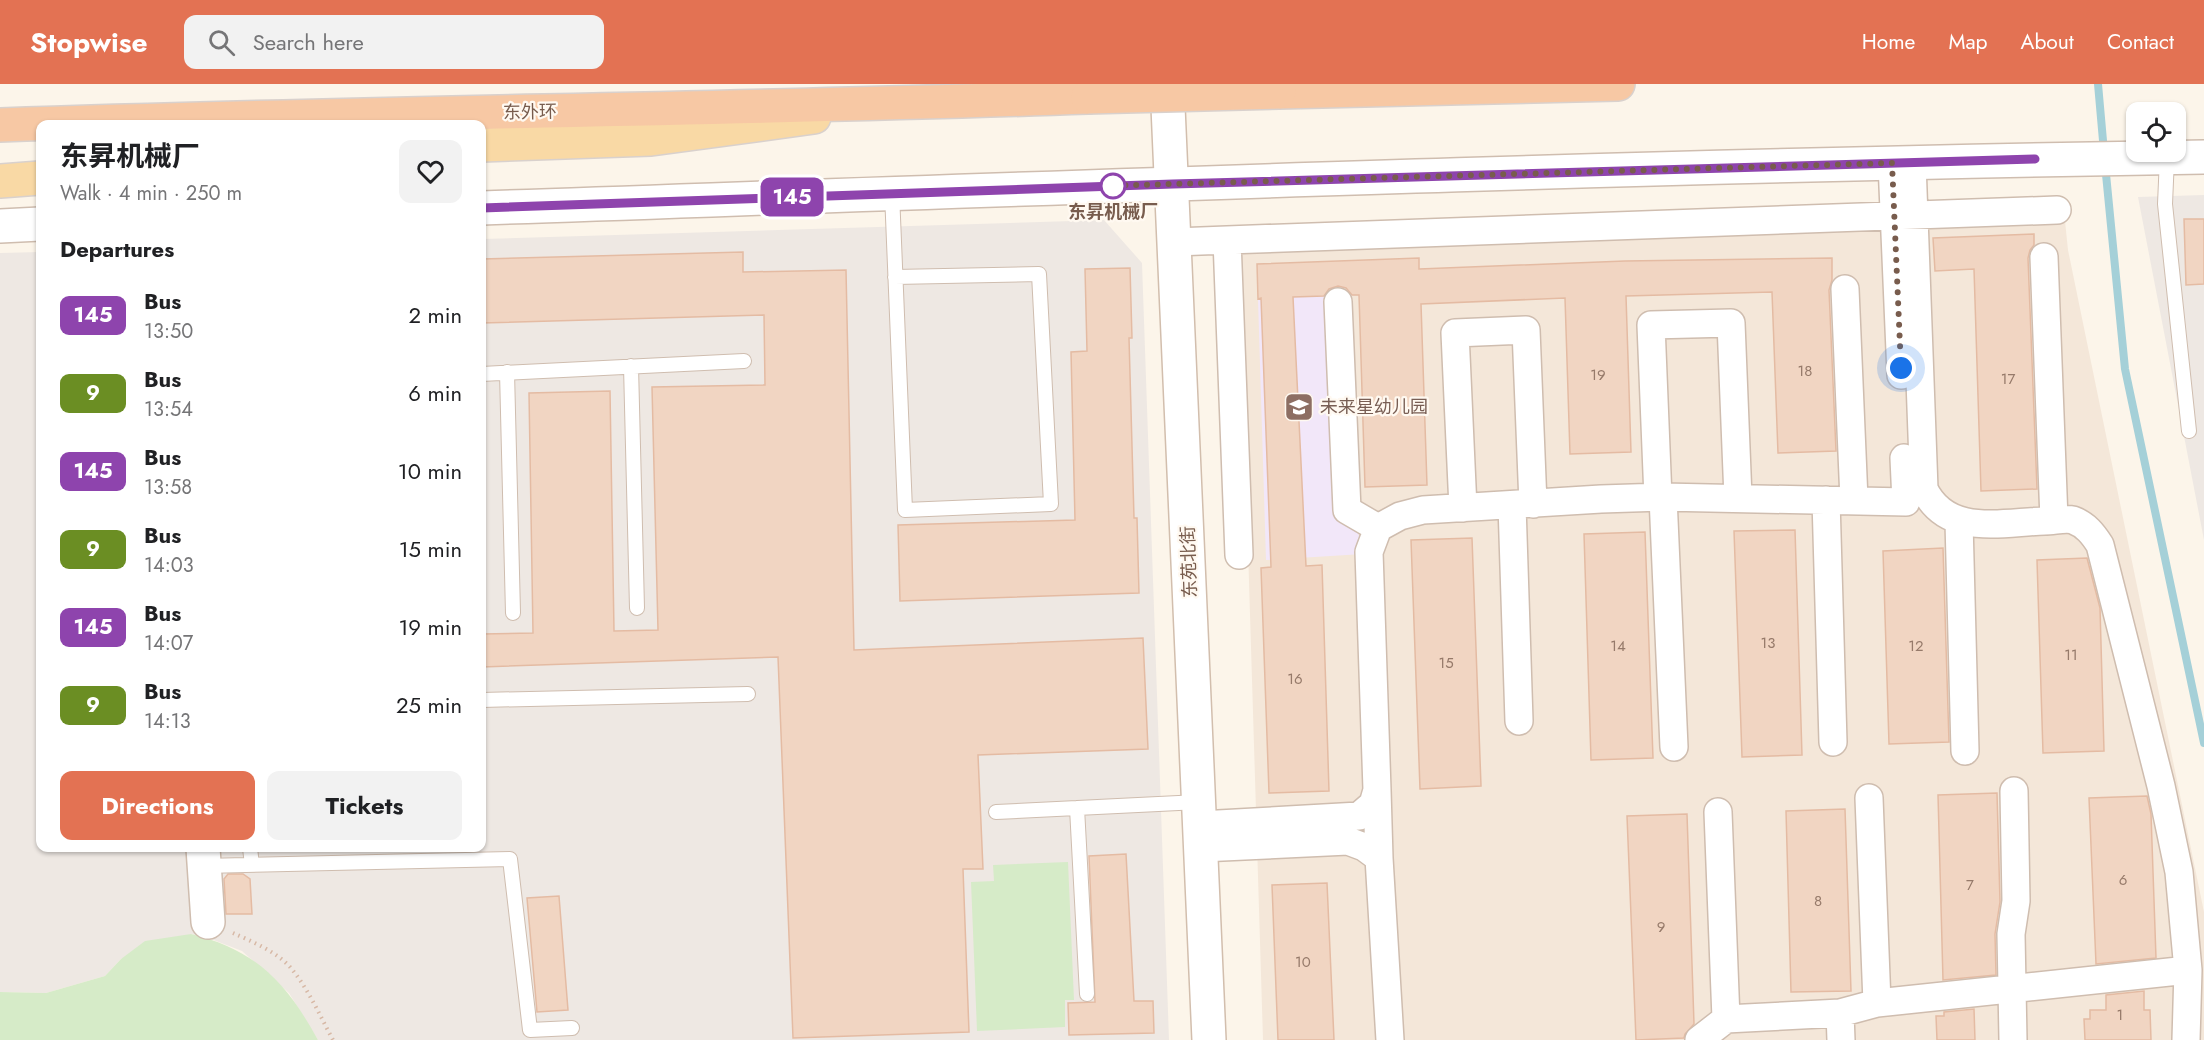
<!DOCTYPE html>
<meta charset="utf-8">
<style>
:root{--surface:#fff;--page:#f2f2f2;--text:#202124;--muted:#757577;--accent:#e37253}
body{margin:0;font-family:Jost,"Noto Sans SC",sans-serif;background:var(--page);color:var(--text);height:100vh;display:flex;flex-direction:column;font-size:22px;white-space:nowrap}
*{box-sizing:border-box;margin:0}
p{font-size:20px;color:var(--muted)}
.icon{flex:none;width:33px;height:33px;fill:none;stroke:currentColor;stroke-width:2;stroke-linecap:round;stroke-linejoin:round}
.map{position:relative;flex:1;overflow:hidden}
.drawer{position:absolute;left:36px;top:36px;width:450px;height:732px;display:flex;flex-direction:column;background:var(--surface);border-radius:12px;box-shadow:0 2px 4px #0004}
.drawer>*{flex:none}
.badge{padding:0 12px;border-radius:9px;font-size:21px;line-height:39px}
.tools{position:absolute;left:2126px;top:18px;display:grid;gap:12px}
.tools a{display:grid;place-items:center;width:60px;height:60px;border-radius:12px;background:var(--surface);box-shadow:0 2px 4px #0004;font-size:30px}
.you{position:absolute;width:30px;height:30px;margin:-15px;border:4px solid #fff;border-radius:50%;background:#1a73e8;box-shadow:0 0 0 9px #1a73e833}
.map>.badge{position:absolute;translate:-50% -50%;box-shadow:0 0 0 3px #fff}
h2{padding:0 24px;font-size:22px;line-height:54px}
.round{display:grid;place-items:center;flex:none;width:63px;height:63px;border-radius:12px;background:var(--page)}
.overview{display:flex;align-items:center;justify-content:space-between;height:102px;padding:0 24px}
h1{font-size:28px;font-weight:700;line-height:45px}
.primary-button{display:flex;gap:12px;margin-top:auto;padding:12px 24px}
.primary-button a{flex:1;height:69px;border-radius:12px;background:var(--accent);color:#fff;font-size:24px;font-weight:700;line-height:69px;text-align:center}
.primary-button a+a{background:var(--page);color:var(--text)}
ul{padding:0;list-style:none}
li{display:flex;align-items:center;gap:18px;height:78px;padding:0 24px}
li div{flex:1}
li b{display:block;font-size:22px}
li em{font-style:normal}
li .badge{min-width:66px;font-weight:700;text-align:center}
header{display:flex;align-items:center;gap:36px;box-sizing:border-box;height:84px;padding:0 30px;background:var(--accent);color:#fff}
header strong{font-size:28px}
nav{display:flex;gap:33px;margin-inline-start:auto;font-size:21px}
.search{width:420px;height:54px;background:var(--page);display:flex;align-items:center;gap:15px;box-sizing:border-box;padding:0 21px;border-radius:12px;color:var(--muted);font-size:22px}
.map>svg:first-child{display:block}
</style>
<header>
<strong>Stopwise</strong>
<div class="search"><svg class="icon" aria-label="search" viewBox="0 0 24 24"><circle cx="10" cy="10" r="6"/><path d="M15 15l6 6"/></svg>Search here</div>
<nav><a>Home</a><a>Map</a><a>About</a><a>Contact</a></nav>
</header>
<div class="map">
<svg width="2204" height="956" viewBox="0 0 2204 956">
<rect width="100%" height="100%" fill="#fcf5ea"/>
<!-- residential -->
<path fill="#f4e7d9" d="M 2065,137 L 2068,166 L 2204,828 L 2204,956 L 1263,956 L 1239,170 Z"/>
<!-- industrial -->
<path fill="#eee8e3" d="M 2204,111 L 2204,456 L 2138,113 Z
M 1104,136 L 1142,179 L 1169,956 L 318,956 L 289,909 L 242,867 L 211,855 L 191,850 L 121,875 L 105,892 L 46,909 L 0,908 L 0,169 L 40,168 L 40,764 L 482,764 L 482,155 Z"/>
<!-- education -->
<path fill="#f2e7f9" d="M 1331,211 L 1353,438 L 1363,461 L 1363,470 L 1266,476 L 1258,215 Z"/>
<!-- green -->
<path fill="#d6ebc8" d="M 1068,778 L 1074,916 L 1065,916 L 1065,943 L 977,947 L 971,798 L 994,797 L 993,781 Z
M 191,850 C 256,866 286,898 318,956 L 0,956 L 0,908 L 46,909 L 105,892 L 121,875 L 145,857 Z"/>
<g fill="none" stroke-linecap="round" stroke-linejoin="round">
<!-- stream -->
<path stroke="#a5d0d8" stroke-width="8" d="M 2098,0 L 2104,68
M 2105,80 L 2125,285 L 2204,659"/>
</g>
<!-- building -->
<path fill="#f1d5c2" stroke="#e4bba3" stroke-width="1.5" d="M 2184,135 L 2204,135 L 2204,200 L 2186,201 Z
M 2034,150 L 2034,161 L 2030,166 L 2028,174 L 2037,405 L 1981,407 L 1974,185 L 1935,187 L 1933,154 Z
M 743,168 L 743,188 L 846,186 L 854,566 L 1143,554 L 1148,665 L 978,671 L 983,785 L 963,785 L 969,948 L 793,954 L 778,573 L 482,583 L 482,550 L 533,549 L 529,309 L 610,307 L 614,547 L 658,546 L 652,303 L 765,301 L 764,231 L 482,239 L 482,175 Z
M 1419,174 L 1419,185 L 1625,177 L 1832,174 L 1832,196 L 1829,206 L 1836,367 L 1778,369 L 1772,208 L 1626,212 L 1631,368 L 1570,370 L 1565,214 L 1421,220 L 1427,401 L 1365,403 L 1359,211 L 1352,211 L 1346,204 L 1338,202 L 1329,205 L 1324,212 L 1293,213 L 1306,482 L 1322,481 L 1329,707 L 1269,709 L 1261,484 L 1271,483 L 1261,214 L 1258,215 L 1257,180 Z
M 1130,184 L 1132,254 L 1129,254 L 1134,434 L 1137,434 L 1139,509 L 900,517 L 898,441 L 1075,436 L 1071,268 L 1087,267 L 1085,185 Z
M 1795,446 L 1802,671 L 1742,673 L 1734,447 Z
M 1645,448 L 1653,674 L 1591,676 L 1584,450 Z
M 1472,454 L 1481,702 L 1420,705 L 1411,456 Z
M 1943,464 L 1949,658 L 1889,660 L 1883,467 Z
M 2087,474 L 2100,524 L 2104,667 L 2043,669 L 2037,476 Z
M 1997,709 L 2000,818 L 1995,850 L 1996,891 L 1943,896 L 1938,711 Z
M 2147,712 L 2151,730 L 2156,874 L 2096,880 L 2089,714 Z
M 1845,725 L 1851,907 L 1791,908 L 1786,727 Z
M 1687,730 L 1694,940 L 1685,950 L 1684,954 L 1636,956 L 1627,732 Z
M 1126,770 L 1134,917 L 1153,917 L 1154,949 L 1069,951 L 1068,919 L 1095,918 L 1089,772 Z
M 228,790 L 243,790 L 250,795 L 252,830 L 226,830 L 224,795 Z
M 1327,799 L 1334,956 L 1278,956 L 1272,801 Z
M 559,812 L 568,926 L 537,928 L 527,814 Z
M 2144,907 L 2144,926 L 2150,926 L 2151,956 L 2085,956 L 2084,935 L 2090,935 L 2090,926 L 2106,926 L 2106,911 Z
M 1974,925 L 1975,956 L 1937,956 L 1936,932 L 1944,932 L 1944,928 Z"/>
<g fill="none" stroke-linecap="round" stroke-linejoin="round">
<!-- service casing -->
<g stroke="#cfbdaf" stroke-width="16">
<path id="service" d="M 2167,74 L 2165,120 L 2189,347
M 892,109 C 897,215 901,321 905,426 L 1051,420 L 1039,190 L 895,193
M 631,282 L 637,524
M 507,288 L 513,529
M 482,290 L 744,277
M 482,616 L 748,610
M 1077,724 L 1087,910
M 996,728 L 1199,718
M 250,764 L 252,781
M 204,782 L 510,775 L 530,946 L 572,944"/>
</g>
<!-- minor casing -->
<g stroke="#cfbdaf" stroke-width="30">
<path id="minor" d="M 1892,79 L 1901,291
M 1175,158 L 1227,156
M 2044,173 L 2054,436
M 1845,205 L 1854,416
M 1338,218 L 1347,426 L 1378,444
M 1663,413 L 1674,663
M 1658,414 L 1651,241 L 1731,239 L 1738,414
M 1826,416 L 1833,658
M 1512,421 L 1519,637
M 1463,424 L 1455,249 L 1526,246 L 1533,420
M 1959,438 L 1965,667
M 1239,471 L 1227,156 L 2057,126
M 1377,706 L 1379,774
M 1869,714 L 1877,919
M 1718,728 L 1726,935
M 1200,741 L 1359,732 L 1373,720 L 1377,706 L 1369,468 L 1378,444 L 1400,432 L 1423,426 L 1601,415 L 1663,413 L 1906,418 L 1904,374
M 1201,764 L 1348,757 L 1364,763 L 1379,774 L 1390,956
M 1840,929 L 1841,956
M 1699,956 L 1726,935 L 1840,929 L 1877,919 L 2188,886 L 2179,788 L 2161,702 L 2100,461 C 2093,450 2086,441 2073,436 C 2065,434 2054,437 2045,437 C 2001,438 1947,453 1924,405 L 1912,79
M 2013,956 L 2011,850 L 2016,817 L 2014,707
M 2186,956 L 2188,886"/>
</g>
<!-- tertiary casing -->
<g stroke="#cfbdaf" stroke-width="36">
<path id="tertiary" d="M 482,124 C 1056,104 1630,82 2204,73
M 0,142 L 40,140
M 203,764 L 208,838"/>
</g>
<!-- secondary casing -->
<g stroke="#d2bead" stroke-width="36">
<path id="secondary" d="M 1167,0 L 1209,956"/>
</g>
<!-- primary casing -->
<g stroke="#d9d1cd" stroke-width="36">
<path id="primary" d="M 482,61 L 651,55 L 814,33
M 0,97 L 40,94"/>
</g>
<!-- trunk casing -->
<g stroke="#d9d1cd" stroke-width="36">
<path id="trunk" d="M 1279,8 L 1618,0
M 0,41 C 363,28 726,26 1088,13"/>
</g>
<!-- path -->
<path stroke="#d7b8a5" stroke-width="4" stroke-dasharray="1.5 4.5" stroke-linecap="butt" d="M 233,849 C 251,857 277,868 290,883 C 308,904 320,932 333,956"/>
<!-- service -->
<use href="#service" stroke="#fff" stroke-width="14"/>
<!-- minor -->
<use href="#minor" stroke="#fff" stroke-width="27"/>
<!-- tertiary -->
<use href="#tertiary" stroke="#fff" stroke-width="33"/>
<!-- secondary -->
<use href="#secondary" stroke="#fff" stroke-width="33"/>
<!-- primary -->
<use href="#primary" stroke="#f9d9a5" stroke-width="33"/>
<!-- trunk -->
<use href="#trunk" stroke="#f7c8a4" stroke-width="33"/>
<!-- trunk-bridge casing -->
<g stroke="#d9d1cd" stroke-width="36" stroke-linecap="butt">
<path id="trunk-bridge" d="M 1088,13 L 1279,8"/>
</g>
<!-- trunk-bridge -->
<use href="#trunk-bridge" stroke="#f7c8a4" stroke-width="33"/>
</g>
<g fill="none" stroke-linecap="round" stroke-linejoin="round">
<!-- line casing -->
<g stroke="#fff" stroke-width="14">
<path id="line" d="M 482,124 L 1173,100 L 2035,75"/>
</g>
<!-- line -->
<use href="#line" stroke="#8e44ad" stroke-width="9"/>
<!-- walk -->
<path stroke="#785c4d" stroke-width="6" stroke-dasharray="0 10.8" d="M 1113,102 L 1103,102 L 1892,79 L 1901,284"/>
</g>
<!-- icons -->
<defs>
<g id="school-square" transform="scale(1.5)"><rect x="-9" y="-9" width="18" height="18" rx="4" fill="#8d6e63" stroke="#fff9f1"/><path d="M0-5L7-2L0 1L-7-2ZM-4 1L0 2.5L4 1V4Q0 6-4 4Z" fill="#fff"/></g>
</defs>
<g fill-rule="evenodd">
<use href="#school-square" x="1299" y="323"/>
</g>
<!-- markers -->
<circle fill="#fff" stroke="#8e44ad" stroke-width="3" cx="1113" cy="102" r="12"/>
<g text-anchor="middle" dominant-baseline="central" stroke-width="4.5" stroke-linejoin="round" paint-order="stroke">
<!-- number labels -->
<g font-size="15" fill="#967a6a">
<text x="1805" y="287">18</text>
<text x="1598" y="291">19</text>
<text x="2008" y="295">17</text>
<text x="1768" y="559">13</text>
<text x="1618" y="562">14</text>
<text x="1916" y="562">12</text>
<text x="2071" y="571">11</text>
<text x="1446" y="579">15</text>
<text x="1295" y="595">16</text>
<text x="2123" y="796">6</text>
<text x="1970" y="801">7</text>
<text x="1818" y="817">8</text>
<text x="1661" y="843">9</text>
<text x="1303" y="878">10</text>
<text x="2120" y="931">1</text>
</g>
<!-- street labels -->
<g font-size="18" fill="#785c4d" stroke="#fff9f1">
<text transform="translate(530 28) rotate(-1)">东外环</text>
<text transform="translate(1189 478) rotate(-92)">东苑北街</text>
</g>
<!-- stop labels -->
<g font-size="18" font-weight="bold" fill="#785c4d" stroke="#fff9f1">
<text x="1113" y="128">东昇机械厂</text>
</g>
<!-- education labels -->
<g font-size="18" fill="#785e54" stroke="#fff9f1" text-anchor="start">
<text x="1320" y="323">未来星幼儿园</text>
</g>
</g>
</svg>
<div class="tools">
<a><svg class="icon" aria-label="locate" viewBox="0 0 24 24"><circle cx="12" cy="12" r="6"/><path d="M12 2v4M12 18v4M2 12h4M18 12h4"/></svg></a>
</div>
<div class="you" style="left:1901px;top:284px"></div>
<b class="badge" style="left:792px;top:113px;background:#8e44ad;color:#fff">145</b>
<section class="drawer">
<div class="overview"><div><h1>东昇机械厂</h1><p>Walk · 4 min · 250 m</p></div><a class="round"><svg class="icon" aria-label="heart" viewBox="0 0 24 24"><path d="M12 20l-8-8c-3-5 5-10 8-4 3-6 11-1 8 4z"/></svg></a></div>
<h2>Departures</h2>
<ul>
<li><span class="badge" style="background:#8e44ad;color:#fff">145</span><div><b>Bus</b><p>13:50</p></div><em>2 min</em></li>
<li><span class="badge" style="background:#6b8e23;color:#fff">9</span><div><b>Bus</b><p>13:54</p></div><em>6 min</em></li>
<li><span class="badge" style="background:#8e44ad;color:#fff">145</span><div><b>Bus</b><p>13:58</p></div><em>10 min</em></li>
<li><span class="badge" style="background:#6b8e23;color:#fff">9</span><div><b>Bus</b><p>14:03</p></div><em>15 min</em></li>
<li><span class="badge" style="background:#8e44ad;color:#fff">145</span><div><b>Bus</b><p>14:07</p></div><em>19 min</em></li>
<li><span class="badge" style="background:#6b8e23;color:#fff">9</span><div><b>Bus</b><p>14:13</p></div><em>25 min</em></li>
</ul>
<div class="primary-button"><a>Directions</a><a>Tickets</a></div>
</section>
</div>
